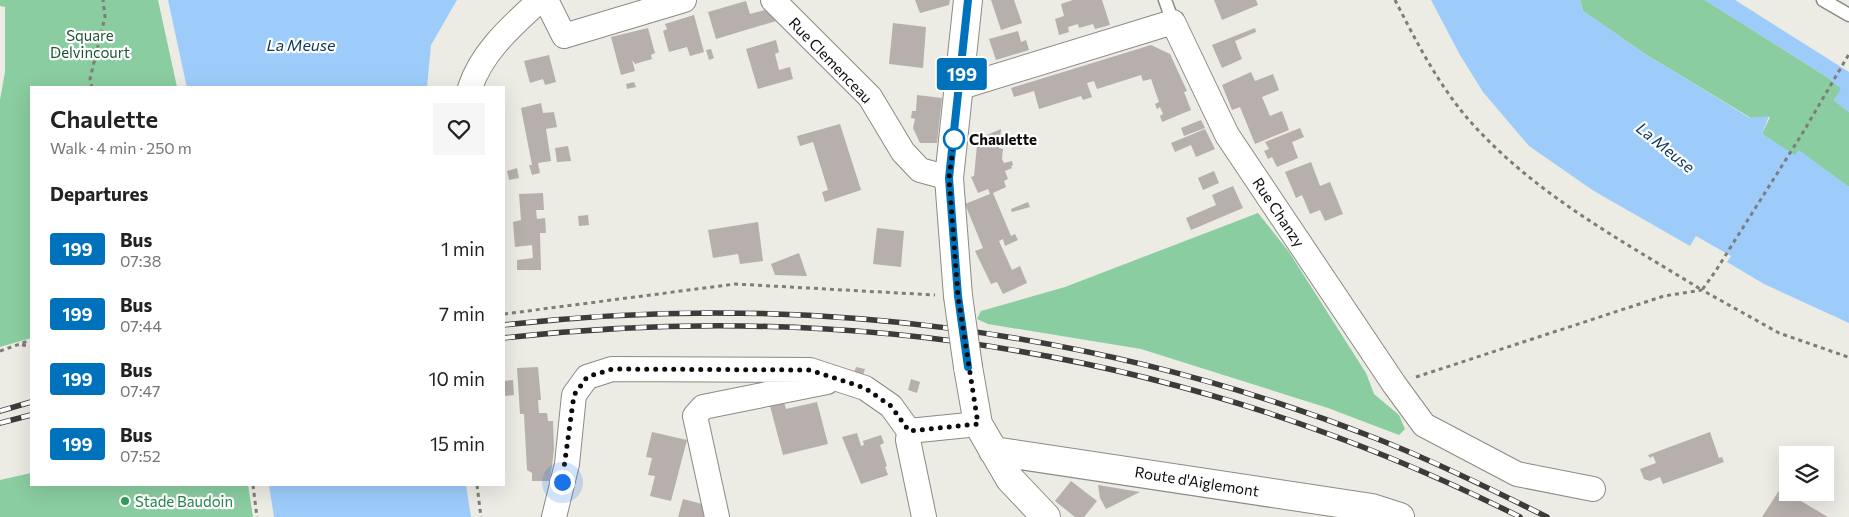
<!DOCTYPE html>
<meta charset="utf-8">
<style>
:root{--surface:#fff;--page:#f6f6f6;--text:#222;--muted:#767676}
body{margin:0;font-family:Commissioner,sans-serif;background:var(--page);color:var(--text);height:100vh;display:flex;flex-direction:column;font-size:19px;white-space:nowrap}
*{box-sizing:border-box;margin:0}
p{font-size:16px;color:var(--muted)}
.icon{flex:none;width:28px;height:28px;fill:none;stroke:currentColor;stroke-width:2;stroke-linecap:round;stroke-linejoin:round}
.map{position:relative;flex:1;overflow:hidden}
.side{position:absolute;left:30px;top:86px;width:475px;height:400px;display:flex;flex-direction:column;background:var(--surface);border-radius:0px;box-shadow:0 5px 20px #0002}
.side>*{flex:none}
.badge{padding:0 10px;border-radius:4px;font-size:18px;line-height:32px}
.fabs{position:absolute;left:1779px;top:446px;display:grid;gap:10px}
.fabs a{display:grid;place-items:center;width:55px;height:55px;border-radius:0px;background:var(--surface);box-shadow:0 5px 20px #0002;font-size:25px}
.you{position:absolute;width:25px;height:25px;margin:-12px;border:4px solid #fff;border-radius:50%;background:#1a73e8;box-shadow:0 0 0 8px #1a73e833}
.map>.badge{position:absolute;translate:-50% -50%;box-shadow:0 0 0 2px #fff}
h2{padding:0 20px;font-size:19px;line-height:45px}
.round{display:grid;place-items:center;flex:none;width:52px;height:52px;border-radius:0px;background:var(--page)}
.head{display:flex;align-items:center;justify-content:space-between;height:85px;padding:0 20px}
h1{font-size:24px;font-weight:600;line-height:38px}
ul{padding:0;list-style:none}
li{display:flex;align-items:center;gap:15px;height:65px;padding:0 20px}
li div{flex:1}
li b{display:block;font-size:19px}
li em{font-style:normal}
li .badge{min-width:55px;font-weight:700;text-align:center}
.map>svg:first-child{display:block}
</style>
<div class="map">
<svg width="1849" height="517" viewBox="0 0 1849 517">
<rect width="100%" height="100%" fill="#ecebe4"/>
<!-- green -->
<path fill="#8acda0" d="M 0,0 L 158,0 L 177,87 L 31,88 L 31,338 L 0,347 L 0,100 L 5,72 L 5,7 L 0,6 Z
M 1580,0 L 1705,0 L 1827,77 L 1842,89 L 1834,100 L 1849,112 L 1849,187 L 1799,151 L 1795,156 L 1762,134 L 1770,117 L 1751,118 L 1645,54 L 1583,11 Z
M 1258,213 L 1289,252 L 1366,373 L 1374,394 L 1399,415 L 1405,429 L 1399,435 L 1328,408 L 1141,349 L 988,324 L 977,319 L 981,311 L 1065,287 Z
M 31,473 L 31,485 L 248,485 L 253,517 L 0,517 L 0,480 Z"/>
<!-- water -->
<path fill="#9dccfb" d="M 168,0 L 457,0 L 431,45 L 427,87 L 187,88 Z
M 1431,0 L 1580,0 L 1583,11 L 1645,54 L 1750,118 L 1769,116 L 1762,134 L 1795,155 L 1799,150 L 1849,187 L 1849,323 L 1764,284 L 1727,262 L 1731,256 L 1696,236 L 1690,246 L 1594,191 L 1529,146 L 1483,92 L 1460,55 Z
M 1705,0 L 1735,0 L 1849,72 L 1849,112 L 1834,100 L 1841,89 L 1827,77 Z
M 269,485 L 466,485 L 471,517 L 274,517 Z"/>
<!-- building -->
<path fill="#b6afac" d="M 915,0 L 950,0 L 949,5 L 920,13 Z
M 991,0 L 1014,0 L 1022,23 L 1001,30 Z
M 1073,0 L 1102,0 L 1110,25 L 1095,29 L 1093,24 L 1079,28 L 1078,24 L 1068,27 L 1069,32 L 1059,35 L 1055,19 L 1064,16 L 1061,4 Z
M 1214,0 L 1256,0 L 1258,5 L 1222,20 Z
M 746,1 L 750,14 L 765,10 L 776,21 L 716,39 L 708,12 Z
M 694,15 L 704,52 L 690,56 L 687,47 L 669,52 L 663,31 L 667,29 L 665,24 Z
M 893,23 L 926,27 L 923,68 L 889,64 Z
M 648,28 L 655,53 L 651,55 L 652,59 L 635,64 L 632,60 L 635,71 L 621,75 L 611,37 Z
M 1255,28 L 1256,32 L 1235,41 L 1242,59 L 1222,68 L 1212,45 Z
M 1018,31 L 1021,42 L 1026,40 L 1029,50 L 996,60 L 989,39 Z
M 776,40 L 779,52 L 775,54 L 779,70 L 790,67 L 793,79 L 758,89 L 746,49 Z
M 1151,45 L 1170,54 L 1187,91 L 1184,92 L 1191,110 L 1162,122 L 1160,116 L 1163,114 L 1160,107 L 1157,109 L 1155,104 L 1159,102 L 1151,79 L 1143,81 L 1141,75 L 1097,89 L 1094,81 L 1087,83 L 1092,97 L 1083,100 L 1081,96 L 1039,109 L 1034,91 L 1014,97 L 1011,88 Z
M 711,49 L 714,58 L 709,60 L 706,50 Z
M 549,55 L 556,82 L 545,85 L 543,79 L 530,83 L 524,61 Z
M 1251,72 L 1255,81 L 1273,74 L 1279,90 L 1262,97 L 1270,116 L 1282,111 L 1289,130 L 1255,144 L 1240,107 L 1232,110 L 1222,85 Z
M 634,82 L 636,87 L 627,89 L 626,84 Z
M 917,95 L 942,98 L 937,143 L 920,143 L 913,128 L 915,119 L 911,118 L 912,111 L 916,111 Z
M 541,103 L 543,113 L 554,112 L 557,127 L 546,129 L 551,161 L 538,163 L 540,173 L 532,175 L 529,165 L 532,165 L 521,108 Z
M 1201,120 L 1205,128 L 1184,136 L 1181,128 Z
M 840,124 L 861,190 L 825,202 L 822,192 L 828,190 L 813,142 L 800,146 L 797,136 Z
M 1300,128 L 1304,137 L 1292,142 L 1298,158 L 1277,167 L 1272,157 L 1268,159 L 1264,151 L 1269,149 L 1265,142 Z
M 1001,129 L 999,148 L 1003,149 L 1002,159 L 1004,163 L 1012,161 L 1013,165 L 1011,166 L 1012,168 L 1005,171 L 1008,179 L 1004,181 L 1006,187 L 993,193 L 1011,236 L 1015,234 L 1018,240 L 1005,246 L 1003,239 L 999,241 L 1012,270 L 1020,266 L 1027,283 L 1003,294 L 997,282 L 991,284 L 975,251 L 983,248 L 965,204 L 990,194 L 988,189 L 978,193 L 971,177 L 974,176 L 977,145 L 981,145 L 982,137 Z
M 1205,129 L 1215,149 L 1196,157 L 1191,145 L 1175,152 L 1171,143 Z
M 568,146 L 571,161 L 557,162 L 555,148 Z
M 1311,162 L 1320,186 L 1330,182 L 1343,214 L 1325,221 L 1320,210 L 1310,214 L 1302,195 L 1296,198 L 1285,172 Z
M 517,168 L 519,178 L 509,180 L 507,171 Z
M 1214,171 L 1219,183 L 1203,190 L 1198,178 Z
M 1233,186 L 1243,208 L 1191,230 L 1186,218 L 1216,205 L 1212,195 Z
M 543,193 L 544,210 L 536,210 L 537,219 L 545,218 L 546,233 L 540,233 L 541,270 L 517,270 L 517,260 L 533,258 L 532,245 L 515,247 L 513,222 L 521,220 L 519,194 Z
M 1028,202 L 1030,207 L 1012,212 L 1011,209 Z
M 588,215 L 589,225 L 579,226 L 578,216 Z
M 758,222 L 763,261 L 740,264 L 738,254 L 713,258 L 708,230 Z
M 877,228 L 904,231 L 901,267 L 873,264 Z
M 799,253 L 807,276 L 775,275 L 771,264 Z
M 538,367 L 541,400 L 538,400 L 539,413 L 547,413 L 548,421 L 553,421 L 554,450 L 550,481 L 532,481 L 532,473 L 527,470 L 524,414 L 520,414 L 517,368 Z
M 856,367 L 865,369 L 863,375 L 854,373 Z
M 911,379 L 920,382 L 917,393 L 908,390 Z
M 513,380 L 514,395 L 504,396 L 504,381 Z
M 784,402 L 786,409 L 817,402 L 828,444 L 783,455 L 770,406 Z
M 652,432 L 687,440 L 671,501 L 650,496 L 655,476 L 648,475 L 652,458 L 646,457 Z
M 1710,432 L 1719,458 L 1722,457 L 1724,462 L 1663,484 L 1660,477 L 1650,481 L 1644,479 L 1640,469 L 1656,463 L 1653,456 L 1650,458 L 1648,455 Z
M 857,433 L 861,446 L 864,445 L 863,441 L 881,435 L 884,443 L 880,445 L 887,466 L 885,467 L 888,475 L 861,484 L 842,437 Z
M 1071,481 L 1097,501 L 1084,517 L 1075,517 L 1055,501 Z
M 1098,485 L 1140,492 L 1106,509 L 1100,498 Z
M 1780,489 L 1794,497 L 1828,517 L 1762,517 Z
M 683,499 L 702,504 L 704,517 L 678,517 Z"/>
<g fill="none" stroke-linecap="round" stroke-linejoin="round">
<!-- lane casing -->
<g stroke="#8b8a84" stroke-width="15">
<path id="lane" d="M 1165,0 L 1173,22
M 1823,0 L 1849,15"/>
</g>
<!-- street casing -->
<g stroke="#8b8a84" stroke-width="26">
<path id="street" d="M 546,0 L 564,36 L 684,0
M 773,0 L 870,97 L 903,152 L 920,170 L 949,178
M 961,87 L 1173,22 L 1227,135 L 1394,384 L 1424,425 L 1517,474 L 1593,489
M 470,88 C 482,51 513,25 540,0
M 909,431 L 908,440 L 924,517
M 909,431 L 978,424
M 554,517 L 567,464 L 574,395 L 587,377 L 612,369 L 810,370 L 865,388 L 891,406 L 909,431
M 717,517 L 695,416 L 703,407 L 827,382 L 832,378"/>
</g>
<!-- secondary casing -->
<g stroke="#8b8a84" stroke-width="30">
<path id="secondary" d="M 958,296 L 949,178 L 968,0
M 968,367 L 978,424 L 1010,479 L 1046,517
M 993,451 L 1372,508 L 1400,517"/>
</g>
<!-- path -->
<path stroke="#7e7d78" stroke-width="3" stroke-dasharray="4 4" stroke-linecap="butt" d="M 1395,0 C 1418,45 1443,94 1479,131 C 1542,198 1624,242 1702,290 L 1715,272 L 1802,134 L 1849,54
M 92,88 L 90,79 L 105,17 L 103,0
M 504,314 L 735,284 L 935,295
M 22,345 L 31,346
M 0,351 L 31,340
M 1416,377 L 1664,296 L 1702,290 L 1779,333 L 1848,357
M 253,485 L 257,517
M 477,485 L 481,517"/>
<!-- lane -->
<use href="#lane" stroke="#fff" stroke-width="12"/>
<!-- street -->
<use href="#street" stroke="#fff" stroke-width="24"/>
<!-- secondary -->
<use href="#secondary" stroke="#fff" stroke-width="28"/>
<!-- rail casing -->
<g stroke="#3c3b38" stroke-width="5.5">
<path id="rail" d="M 504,325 C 799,291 1098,329 1375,438 C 1434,461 1491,489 1547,517
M 504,338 C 861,298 1199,356 1520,517
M 0,411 L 31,402
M 0,423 L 31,415"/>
</g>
<!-- rail -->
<use href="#rail" stroke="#fff" stroke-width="4" stroke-dasharray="11" stroke-linecap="butt"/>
<!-- secondary-bridge casing -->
<g stroke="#8b8a84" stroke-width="30" stroke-linecap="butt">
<path id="secondary-bridge" d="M 958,296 L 968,367"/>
</g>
<!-- secondary-bridge -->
<use href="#secondary-bridge" stroke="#fff" stroke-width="28"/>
</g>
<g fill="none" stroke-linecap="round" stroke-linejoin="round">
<!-- line casing -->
<g stroke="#fff" stroke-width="11">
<path id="line" d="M 968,367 L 958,296 L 949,178 L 968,0"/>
</g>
<!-- line -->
<use href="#line" stroke="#0072bc" stroke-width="8"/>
<!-- walk -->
<path stroke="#0d0c0a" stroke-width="5" stroke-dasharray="0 9" d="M 562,482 L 574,395 L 587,377 L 612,369 L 810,370 L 865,388 L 891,406 L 909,431 L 978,424 L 958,296 L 949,178 L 954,139"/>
</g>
<!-- markers -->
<circle fill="#fff" stroke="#0072bc" stroke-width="2.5" cx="954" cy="139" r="10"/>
<circle fill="#2e9e5b" stroke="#fff" stroke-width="2" cx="125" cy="501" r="5"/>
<g text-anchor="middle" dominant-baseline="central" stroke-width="4.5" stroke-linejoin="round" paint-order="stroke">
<!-- park labels -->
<g font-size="15" fill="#1c5433" stroke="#fff">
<text x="90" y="35">Square<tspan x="90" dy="17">Delvincourt</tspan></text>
</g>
<!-- street labels -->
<g font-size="15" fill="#0d0c0a" stroke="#fff">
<text transform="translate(831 60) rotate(46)">Rue Clemenceau</text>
<text transform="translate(1279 212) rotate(56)">Rue Chanzy</text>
<text transform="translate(1197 481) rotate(9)">Route d'Aiglemont</text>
</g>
<!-- stop labels -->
<g font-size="15" font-weight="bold" fill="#0d0c0a" stroke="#fff" text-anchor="start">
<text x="969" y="139">Chaulette</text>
</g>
<!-- leisure labels -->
<g font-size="15" fill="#27864d" stroke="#fff" text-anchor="start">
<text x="135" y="501">Stade Baudoin</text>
</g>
<!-- water labels -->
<g font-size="16" font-style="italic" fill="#0b375c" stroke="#fff">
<text x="301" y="44">La Meuse</text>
<text transform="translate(1666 147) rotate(39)">La Meuse</text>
</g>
</g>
</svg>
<div class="fabs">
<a><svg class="icon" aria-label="layers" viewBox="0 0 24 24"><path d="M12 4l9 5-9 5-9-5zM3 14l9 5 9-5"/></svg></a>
</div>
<div class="you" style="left:562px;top:482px"></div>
<b class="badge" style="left:962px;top:74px;background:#0072bc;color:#fff">199</b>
<section class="side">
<div class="head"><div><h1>Chaulette</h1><p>Walk · 4 min · 250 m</p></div><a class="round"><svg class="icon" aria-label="heart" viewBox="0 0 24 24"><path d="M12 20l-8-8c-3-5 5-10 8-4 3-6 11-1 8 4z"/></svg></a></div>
<h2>Departures</h2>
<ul>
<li><span class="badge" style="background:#0072bc;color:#fff">199</span><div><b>Bus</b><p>07:38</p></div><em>1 min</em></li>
<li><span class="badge" style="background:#0072bc;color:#fff">199</span><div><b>Bus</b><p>07:44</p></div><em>7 min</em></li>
<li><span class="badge" style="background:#0072bc;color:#fff">199</span><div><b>Bus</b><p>07:47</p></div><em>10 min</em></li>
<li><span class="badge" style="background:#0072bc;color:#fff">199</span><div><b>Bus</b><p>07:52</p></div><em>15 min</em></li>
</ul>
</section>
</div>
